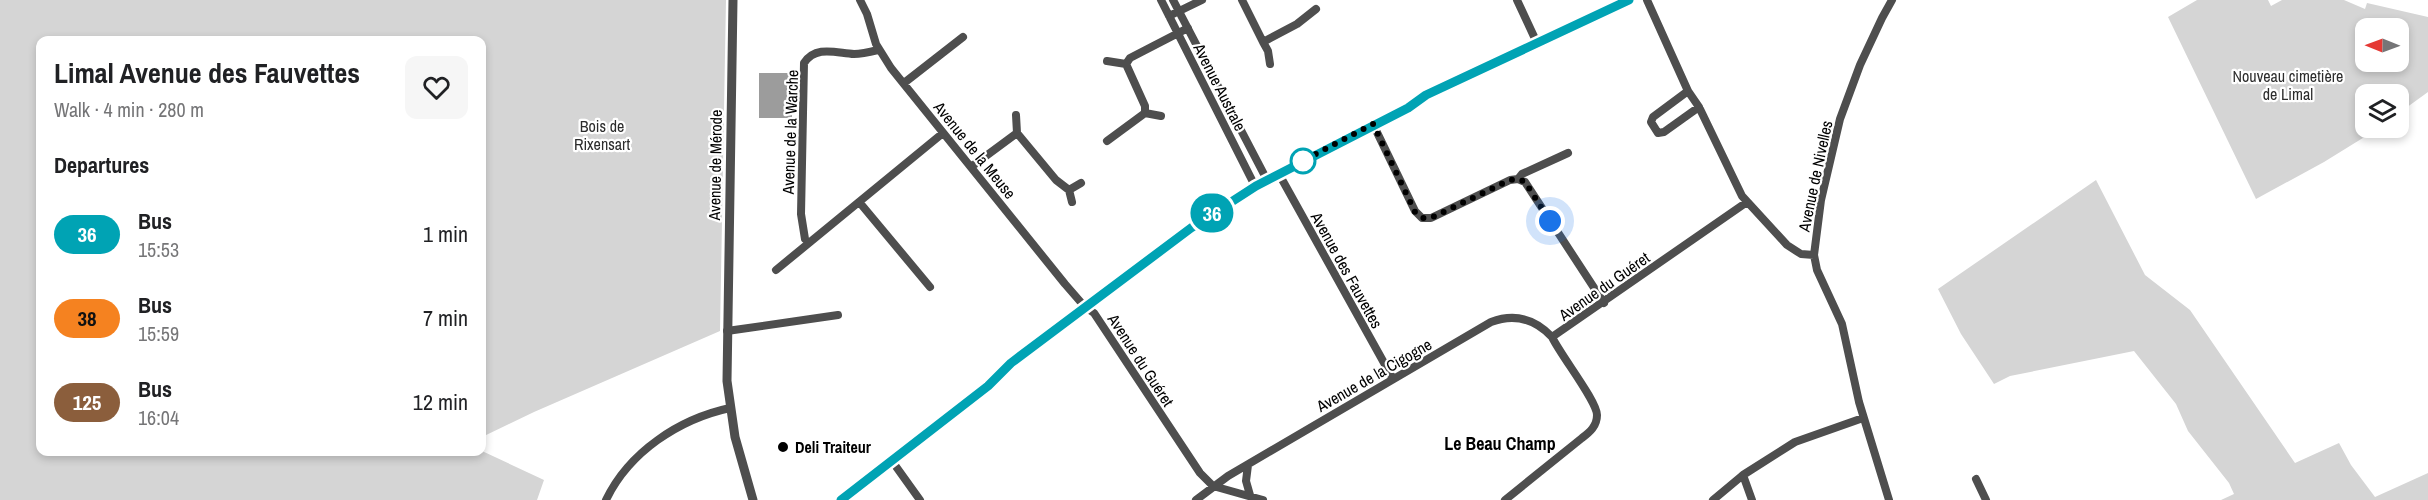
<!DOCTYPE html>
<meta charset="utf-8">
<style>
:root{--surface:#fff;--page:#f6f6f6;--text:#202124;--muted:#757577}
body{margin:0;font-family:"Archivo Narrow",sans-serif;background:var(--page);color:var(--text);height:100vh;display:flex;flex-direction:column;font-size:22px;white-space:nowrap}
*{box-sizing:border-box;margin:0}
p{font-size:20px;color:var(--muted)}
.icon{flex:none;width:33px;height:33px;fill:none;stroke:currentColor;stroke-width:2;stroke-linecap:round;stroke-linejoin:round}
.map{position:relative;flex:1;overflow:hidden}
.sheet{position:absolute;left:36px;top:36px;width:450px;height:420px;display:flex;flex-direction:column;background:var(--surface);border-radius:12px;box-shadow:0 3px 9px #0003}
.sheet>*{flex:none}
.badge{padding:0 12px;border-radius:20px;font-size:21px;line-height:39px}
.needle{width:39px;rotate:271deg}
.tools{position:absolute;left:2355px;top:18px;display:grid;gap:12px}
.tools a{display:grid;place-items:center;width:54px;height:54px;border-radius:12px;background:var(--surface);box-shadow:0 3px 9px #0003;font-size:30px}
.you{position:absolute;width:30px;height:30px;margin:-15px;border:4px solid #fff;border-radius:50%;background:#1a73e8;box-shadow:0 0 0 9px #1a73e833}
.map>.badge{position:absolute;translate:-50% -50%;box-shadow:0 0 0 3px #fff}
h2{padding:0 18px;font-size:22px;line-height:54px}
.round{display:grid;place-items:center;flex:none;width:63px;height:63px;border-radius:12px;background:var(--page)}
.head{display:flex;align-items:center;justify-content:space-between;height:102px;padding:0 18px}
h1{font-size:28px;font-weight:700;line-height:45px}
ul{padding:0;list-style:none}
li{display:flex;align-items:center;gap:18px;height:84px;padding:0 18px}
li div{flex:1}
li b{display:block;font-size:22px}
li em{font-style:normal}
li .badge{min-width:66px;font-weight:700;text-align:center}
.map>svg:first-child{display:block}
</style>
<div class="map">
<svg width="2428" height="500" viewBox="0 0 2428 500">
<rect width="100%" height="100%" fill="#fff"/>
<!-- green -->
<path fill="#d5d5d5" fill-rule="evenodd" d="M 0,0 L 726,0 L 720,331 L 534,412 L 482,437 L 482,40 L 40,40 L 40,452 L 482,451 L 544,480 L 537,500 L 0,500 Z
M 2197,0 L 2268,0 L 2271,6 L 2282,0 L 2344,0 L 2365,9 L 2367,3 L 2428,17 L 2428,92 L 2399,113 L 2398,94 L 2366,94 L 2366,128 L 2379,128 L 2324,162 L 2256,199 L 2168,17 ZM 2398,28 L 2398,62 L 2366,62 L 2366,28 Z
M 2096,180 L 2145,275 L 2190,310 L 2295,463 L 2339,443 L 2351,465 L 2375,497 L 2428,473 L 2428,500 L 2221,500 L 2234,494 L 2229,483 L 2188,431 L 2176,404 L 2134,351 L 2010,376 L 1994,384 L 1961,334 L 1938,289 Z"/>
<!-- water -->
<path fill="#9c9c9c" d="M 759,73 L 792,73 L 792,118 L 759,118 Z"/>
<g fill="none" stroke-linecap="round" stroke-linejoin="round">
<!-- minor -->
<path stroke="#4e4e4e" stroke-width="8" d="M 860,0 L 867,14 L 876,44 L 891,68 L 1065,284 L 1085,307 L 1094,313 L 1200,473 L 1213,486 L 1263,500
M 1161,0 L 1255,186
M 1173,0 L 1267,180
M 1242,0 L 1263,42 L 1297,24 L 1316,9
M 1517,0 L 1537,43
M 1647,0 L 1688,91 L 1699,107 L 1742,196 L 1787,245 L 1801,254 L 1814,255
M 1169,16 L 1202,0
M 1263,42 L 1268,51 L 1270,64
M 1107,61 L 1126,64 L 1130,58 L 1188,28
M 904,83 L 963,37
M 1688,91 L 1653,117 L 1651,122 L 1658,133 L 1664,132 L 1699,107
M 1145,113 L 1161,116
M 1016,115 L 1017,133
M 1373,124 L 1415,211 L 1422,218 L 1431,218 L 1510,180 L 1518,179 L 1525,182 L 1604,303
M 1107,141 L 1145,113 L 1145,106 L 1126,64
M 971,167 L 1017,133 L 1056,180 L 1069,190 L 1072,202
M 1279,174 L 1393,379
M 1518,179 L 1522,174 L 1568,153
M 1069,190 L 1081,183
M 860,203 L 930,287
M 808,242 L 805,239 L 801,214 L 804,63 C 816,45 836,53 854,54 C 862,54 870,52 878,50
M 776,270 L 943,133
M 727,331 L 838,315
M 892,461 L 920,500
M 1248,465 L 1246,481 L 1250,495
M 1743,475 L 1752,500
M 1976,479 L 1986,500
M 606,500 C 629,452 679,419 730,408
M 1196,500 L 1228,476 L 1491,322 C 1515,313 1535,319 1552,337
M 1505,500 L 1582,438 C 1590,432 1597,426 1597,415 C 1597,401 1561,356 1552,337 L 1747,202
M 1713,500 L 1743,475 L 1795,442 L 1863,418
M 1889,500 L 1859,402 L 1842,324 L 1817,270 L 1814,255 L 1821,200 L 1840,119 L 1860,65 L 1882,18 L 1892,0"/>
<!-- tertiary -->
<path stroke="#4e4e4e" stroke-width="9" d="M 733,0 L 727,381 L 735,437 L 753,500
M 841,500 L 988,386 L 1011,363 L 1191,228 L 1255,186 L 1408,107 L 1426,95 L 1629,0"/>
</g>
<g fill="none" stroke-linecap="round" stroke-linejoin="round">
<!-- line casing -->
<g stroke="#fff" stroke-width="14">
<path id="line" d="M 841,500 L 988,386 L 1011,363 L 1191,228 L 1256,186 L 1408,108 L 1426,95 L 1629,0"/>
</g>
<!-- line -->
<use href="#line" stroke="#00a3b4" stroke-width="9"/>
<!-- walk -->
<path stroke="#000" stroke-width="6" stroke-dasharray="0 10.8" d="M 1303,161 L 1295,165 L 1373,124 L 1415,212 L 1422,218 L 1431,218 L 1510,180 L 1518,179 L 1525,182 L 1550,221"/>
</g>
<!-- markers -->
<circle fill="#fff" stroke="#00a3b4" stroke-width="3" cx="1303" cy="161" r="12"/>
<circle fill="#000" stroke="#fff" stroke-width="2" cx="783" cy="447" r="6"/>
<g text-anchor="middle" dominant-baseline="central" stroke-width="4.5" stroke-linejoin="round" paint-order="stroke">
<!-- park labels -->
<g font-size="16" fill="#2c2c2c" stroke="#fff">
<text x="2288" y="76">Nouveau cimetière<tspan x="2288" dy="18">de Limal</tspan></text>
<text x="602" y="126">Bois de<tspan x="602" dy="18">Rixensart</tspan></text>
</g>
<!-- street labels -->
<g font-size="16" fill="#000" stroke="#fff">
<text transform="translate(1220 87) rotate(63)">Avenue Australe</text>
<text transform="translate(790 132) rotate(-88)">Avenue de la Warche</text>
<text transform="translate(975 150) rotate(51)">Avenue de la Meuse</text>
<text transform="translate(715 165) rotate(-89)">Avenue de Mérode</text>
<text transform="translate(1815 176) rotate(-78)">Avenue de Nivelles</text>
<text transform="translate(1347 270) rotate(61)">Avenue des Fauvettes</text>
<text transform="translate(1604 286) rotate(-35)">Avenue du Guéret</text>
<text transform="translate(1141 360) rotate(57)">Avenue du Guéret</text>
<text transform="translate(1374 375) rotate(-30)">Avenue de la Cigogne</text>
</g>
<!-- poi labels -->
<g font-size="16" font-weight="bold" fill="#000" stroke="#fff" text-anchor="start">
<text x="795" y="447">Deli Traiteur</text>
</g>
<!-- neighbourhood labels -->
<g font-size="18" font-weight="bold" fill="#000" stroke="#fff">
<text x="1500" y="443">Le Beau Champ</text>
</g>
</g>
</svg>
<div class="tools">
<a><svg class="needle" viewBox="-14 -14 28 28"><path d="M0-13l5 13h-10z" fill="#e53935"/><path d="M0 13l5-13h-10z" fill="#757577"/></svg></a>
<a><svg class="icon" aria-label="layers" viewBox="0 0 24 24"><path d="M12 4l9 5-9 5-9-5zM3 14l9 5 9-5"/></svg></a>
</div>
<div class="you" style="left:1550px;top:221px"></div>
<b class="badge" style="left:1212px;top:213px;background:#00a3b4;color:#fff">36</b>
<section class="sheet">
<div class="head"><div><h1>Limal Avenue des Fauvettes</h1><p>Walk · 4 min · 280 m</p></div><a class="round"><svg class="icon" aria-label="heart" viewBox="0 0 24 24"><path d="M12 20l-8-8c-3-5 5-10 8-4 3-6 11-1 8 4z"/></svg></a></div>
<h2>Departures</h2>
<ul>
<li><span class="badge" style="background:#00a3b4;color:#fff">36</span><div><b>Bus</b><p>15:53</p></div><em>1 min</em></li>
<li><span class="badge" style="background:#f58220;color:#111">38</span><div><b>Bus</b><p>15:59</p></div><em>7 min</em></li>
<li><span class="badge" style="background:#8b5e3c;color:#fff">125</span><div><b>Bus</b><p>16:04</p></div><em>12 min</em></li>
</ul>
</section>
</div>
